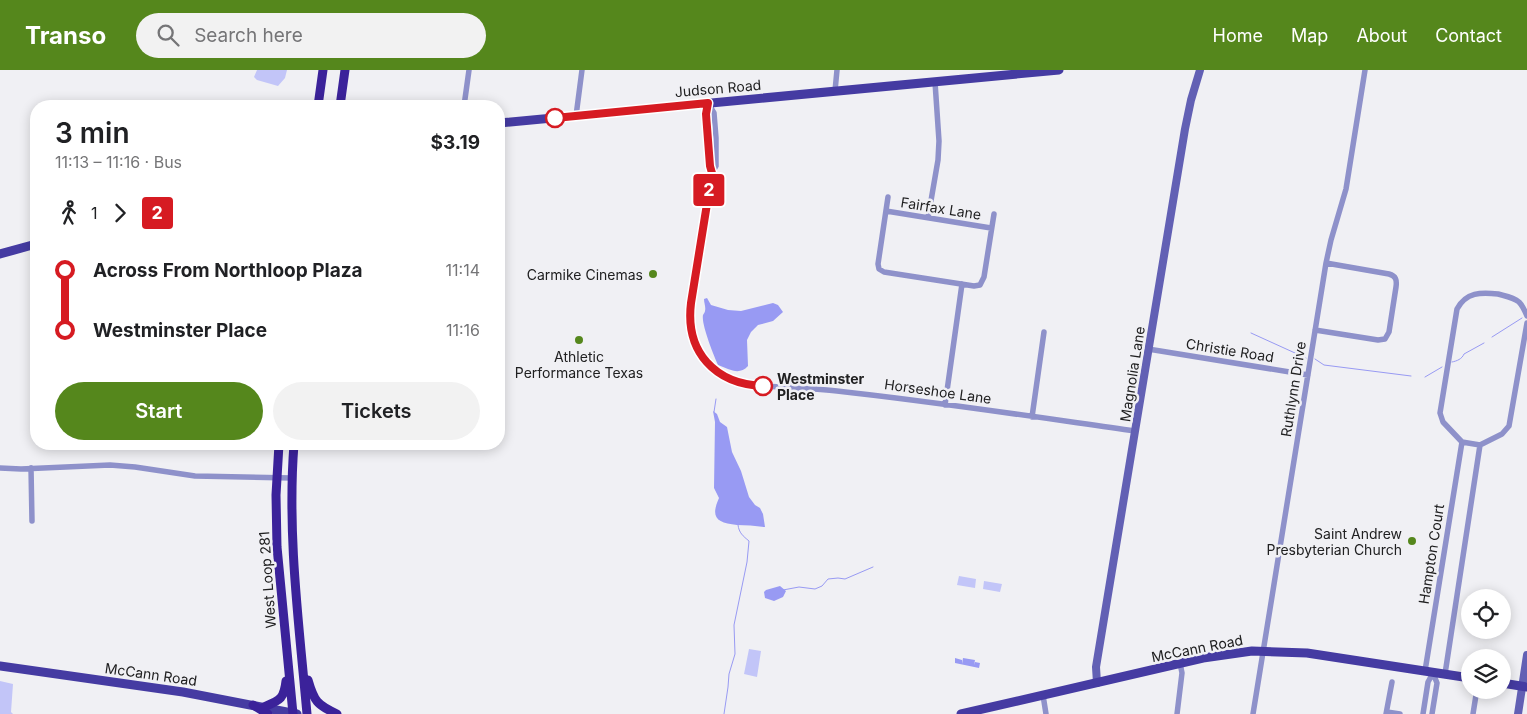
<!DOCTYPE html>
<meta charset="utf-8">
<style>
:root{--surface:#fff;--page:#f2f2f2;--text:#202124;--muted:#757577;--accent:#55871c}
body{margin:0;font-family:Inter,sans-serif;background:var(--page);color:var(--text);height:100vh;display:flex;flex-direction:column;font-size:19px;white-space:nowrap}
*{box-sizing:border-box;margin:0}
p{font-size:16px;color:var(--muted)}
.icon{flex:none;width:28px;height:28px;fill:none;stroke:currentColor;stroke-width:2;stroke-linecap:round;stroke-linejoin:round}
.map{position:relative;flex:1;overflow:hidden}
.panel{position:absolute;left:30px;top:30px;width:475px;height:350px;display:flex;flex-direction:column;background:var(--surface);border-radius:20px;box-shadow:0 2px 12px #0003}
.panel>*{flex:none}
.badge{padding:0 10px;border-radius:4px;font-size:18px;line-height:32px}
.tools{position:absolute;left:1461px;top:519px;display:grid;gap:10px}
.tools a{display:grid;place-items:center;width:50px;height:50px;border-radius:50%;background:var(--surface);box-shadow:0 2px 12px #0003;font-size:25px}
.map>.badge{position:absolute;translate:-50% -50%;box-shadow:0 0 0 2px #fff}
.legs{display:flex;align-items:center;gap:8px;height:55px;padding:0 25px;font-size:16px}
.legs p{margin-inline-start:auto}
.headline{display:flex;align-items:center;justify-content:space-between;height:85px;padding:0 25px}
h1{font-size:28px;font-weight:600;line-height:38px}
.action{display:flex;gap:10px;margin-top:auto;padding:10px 25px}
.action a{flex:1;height:58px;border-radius:30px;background:var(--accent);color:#fff;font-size:20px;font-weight:600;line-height:58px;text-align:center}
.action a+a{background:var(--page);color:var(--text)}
ul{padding:0 25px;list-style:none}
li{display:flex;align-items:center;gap:18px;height:60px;font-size:19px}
li i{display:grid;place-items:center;width:8px;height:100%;margin:0 6px;background:currentColor}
li i::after{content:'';width:12px;height:12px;margin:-6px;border:4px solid;border-radius:50%;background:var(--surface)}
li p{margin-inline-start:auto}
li:first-child i{background:linear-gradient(#0000 50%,currentColor 0)}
li:last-child i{background:linear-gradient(currentColor 50%,#0000 0)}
header{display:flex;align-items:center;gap:30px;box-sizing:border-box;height:70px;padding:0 25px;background:var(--accent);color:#fff}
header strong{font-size:24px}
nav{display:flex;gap:28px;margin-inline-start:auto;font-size:18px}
.search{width:350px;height:45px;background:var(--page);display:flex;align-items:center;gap:12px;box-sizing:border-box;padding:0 18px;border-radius:28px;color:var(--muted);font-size:19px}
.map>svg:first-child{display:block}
</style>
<header>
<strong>Transo</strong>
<div class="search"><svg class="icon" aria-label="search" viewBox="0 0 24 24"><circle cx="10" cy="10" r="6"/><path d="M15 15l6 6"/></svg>Search here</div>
<nav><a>Home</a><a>Map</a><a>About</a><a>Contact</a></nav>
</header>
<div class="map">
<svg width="1527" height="644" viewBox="0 0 1527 644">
<rect width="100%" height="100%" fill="#f0f0f4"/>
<!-- green -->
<path fill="#c2c5f8" d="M 257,0 L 287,0 L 285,8 L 278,16 L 257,10 L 254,7 Z
M 959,506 L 976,509 L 975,518 L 957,515 Z
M 984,511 L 1002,514 L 1000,522 L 983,519 Z
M 749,579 L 761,581 L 757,607 L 744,604 Z
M 0,611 L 13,614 L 11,642 L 13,644 L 0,644 Z"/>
<!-- water -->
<path fill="#989af3" d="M 707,228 L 711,235 L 728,240 L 741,241 L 773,233 L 778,235 L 783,242 L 773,251 L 758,255 L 751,262 L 747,270 L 748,296 C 739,306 729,299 718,295 C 714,286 701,254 703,245 C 704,243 705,242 705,241 C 706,237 704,233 704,229 Z
M 713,341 L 717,344 L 720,352 L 727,357 L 732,382 L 741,401 L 749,427 L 755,435 L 760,438 L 763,444 L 765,457 C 756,456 746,455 737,455 C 717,453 710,448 719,428 L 714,418 L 715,352 Z
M 780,516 L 786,521 L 783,527 L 774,531 L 765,528 L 764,522 L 766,520 Z
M 955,588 L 962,590 L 962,594 L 963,588 L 975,590 L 974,595 L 975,592 L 980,593 L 979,598 L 955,593 Z"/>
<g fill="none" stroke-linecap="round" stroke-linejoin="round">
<!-- stream -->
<path stroke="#989af3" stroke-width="1" d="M 1251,263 L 1306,288
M 1492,267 L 1522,248
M 1315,289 L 1324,295 L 1411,306
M 1452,292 C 1457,291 1462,289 1464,284 L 1484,273
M 1425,307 L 1442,297
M 714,342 L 716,329
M 783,520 L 799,517 L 815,519 L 822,516 L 828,509 L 838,508 L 845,509 L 873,497
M 724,644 L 728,617 L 729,604 L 735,584 L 734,555 L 747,492 L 749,471 C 743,466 739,463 738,455"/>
<!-- minor -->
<path stroke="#8e91ca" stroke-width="5.5" d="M 835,21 L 837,0
M 708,33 L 714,43 L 716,68 L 716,96 L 712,103 L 691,233 C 687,264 699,295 729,309 C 745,317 763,316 781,317 C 800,318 819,319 837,321 C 937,332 1036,347 1135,361
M 708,33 L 706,44 L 709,96 L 712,103
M 464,36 L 469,0
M 576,46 L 582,0
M 888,127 L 878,194 L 879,199 L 884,202 L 974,216 L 980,215 L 984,207 L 994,144
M 886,141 L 991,158
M 928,148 L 938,90 L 939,71 L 935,12
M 1527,246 C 1525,241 1523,236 1519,232 C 1513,227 1505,226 1498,224 C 1481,222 1466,222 1457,239 L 1440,343 L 1443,352 L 1462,372 L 1480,375 L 1502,364 L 1509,356 L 1527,253
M 1315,260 L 1378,270 L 1385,269 L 1389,262 L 1396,217 C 1397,210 1396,206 1389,204 L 1326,193
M 1148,279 L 1308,305
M 945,335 L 962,214
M 1032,347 L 1044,262
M 0,398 L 21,399 L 110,395 L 135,397 L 195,406 L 292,408
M 31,398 L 32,451
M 1425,601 L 1462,372
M 1445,604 L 1480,375
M 1043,625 L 1046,644
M 1387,642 L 1400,644
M 1177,644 L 1182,603 L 1180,593
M 1253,644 L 1326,193 L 1331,170 L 1346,119 L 1365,0
M 1386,644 L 1392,612
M 1423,644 L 1428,612 L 1433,603
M 1432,644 L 1437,613 L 1433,603
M 1473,644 L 1476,625"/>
<!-- secondary -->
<path stroke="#6260b4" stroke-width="8" d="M 1097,613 L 1096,597 L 1185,59 L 1191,30 L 1200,0
M 1518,644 L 1527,585"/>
<!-- primary -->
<path stroke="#453ba2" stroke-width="9" d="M 499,53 L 1059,0
M 0,184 L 36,174
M 0,596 L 183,622 L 297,644
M 1502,613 L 1527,617
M 961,644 L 1203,588 L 1252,581 L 1307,583 L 1470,608"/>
<!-- trunk -->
<path stroke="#3b229a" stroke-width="9" d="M 318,36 L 323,0
M 340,36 L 345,0
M 279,374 L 276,425 L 277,477 L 293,644
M 294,374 C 287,464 299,554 307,644
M 308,610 C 314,631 317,635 337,644
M 253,635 L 268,644
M 264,637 C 280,630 284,629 286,611"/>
</g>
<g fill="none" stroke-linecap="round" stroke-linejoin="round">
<!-- line-1 casing -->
<g stroke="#fff" stroke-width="11">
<path id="line-1" d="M 555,48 L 708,33 L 706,44 L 710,96 L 712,103 L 691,233 C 685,282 715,314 763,316"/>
</g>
<!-- line-1 -->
<use href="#line-1" stroke="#d61b22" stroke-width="8"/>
</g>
<!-- markers -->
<g fill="#fff" stroke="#d61b22" stroke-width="2.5">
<circle cx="555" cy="48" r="9"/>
<circle cx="763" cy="316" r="9"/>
</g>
<g fill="#55871c" stroke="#f0f0f4" stroke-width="2">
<circle cx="653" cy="204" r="5"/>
<circle cx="579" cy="270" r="5"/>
<circle cx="1412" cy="471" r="5"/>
</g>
<g text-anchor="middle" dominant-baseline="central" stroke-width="5" stroke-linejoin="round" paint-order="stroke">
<!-- street labels -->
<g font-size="14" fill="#202021" stroke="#f0f0f4">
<text transform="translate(718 18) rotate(-5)">Judson Road</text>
<text transform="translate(941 138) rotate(9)">Fairfax Lane</text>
<text transform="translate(1230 280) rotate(9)">Christie Road</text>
<text transform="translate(1132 304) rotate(-81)">Magnolia Lane</text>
<text transform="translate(1293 319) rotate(-81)">Ruthlynn Drive</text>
<text transform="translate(938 321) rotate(8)">Horseshoe Lane</text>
<text transform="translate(1431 484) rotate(-81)">Hampton Court</text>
<text transform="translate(267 510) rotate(-94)">West Loop 281</text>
<text transform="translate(1197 578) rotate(-11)">McCann Road</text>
<text transform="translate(151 604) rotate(8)">McCann Road</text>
</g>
<!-- poi labels -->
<g font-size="14" fill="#202021" stroke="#f0f0f4" text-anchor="end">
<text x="643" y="204">Carmike Cinemas</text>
<text x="579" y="286" text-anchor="middle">Athletic<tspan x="579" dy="16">Performance Texas</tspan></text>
<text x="1402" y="463">Saint Andrew<tspan x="1402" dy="16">Presbyterian Church</tspan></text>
</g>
<!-- stop labels -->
<g font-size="14" font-weight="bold" fill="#202021" stroke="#f0f0f4" text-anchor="start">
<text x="777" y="308">Westminster<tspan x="777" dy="16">Place</tspan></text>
</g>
</g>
</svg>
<div class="tools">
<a><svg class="icon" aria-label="locate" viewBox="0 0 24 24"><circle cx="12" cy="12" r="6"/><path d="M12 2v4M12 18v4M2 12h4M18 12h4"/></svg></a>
<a><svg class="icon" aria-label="layers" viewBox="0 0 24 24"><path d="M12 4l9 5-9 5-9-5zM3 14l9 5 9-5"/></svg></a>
</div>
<b class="badge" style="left:709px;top:120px;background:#d61b22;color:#fff">2</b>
<section class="panel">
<div class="headline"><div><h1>3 min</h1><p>11:13 – 11:16 · Bus</p></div><b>$3.19</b></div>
<div class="legs"><svg class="icon" aria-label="walk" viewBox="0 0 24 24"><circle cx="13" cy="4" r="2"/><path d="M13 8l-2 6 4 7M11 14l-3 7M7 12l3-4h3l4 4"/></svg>1<svg class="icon" aria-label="forward" viewBox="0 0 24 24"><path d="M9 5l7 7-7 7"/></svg><b class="badge" style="background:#d61b22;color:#fff">2</b></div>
<ul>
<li><i style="color:#d61b22"></i><b>Across From Northloop Plaza</b><p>11:14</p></li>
<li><i style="color:#d61b22"></i><b>Westminster Place</b><p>11:16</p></li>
</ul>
<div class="action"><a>Start</a><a>Tickets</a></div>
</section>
</div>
